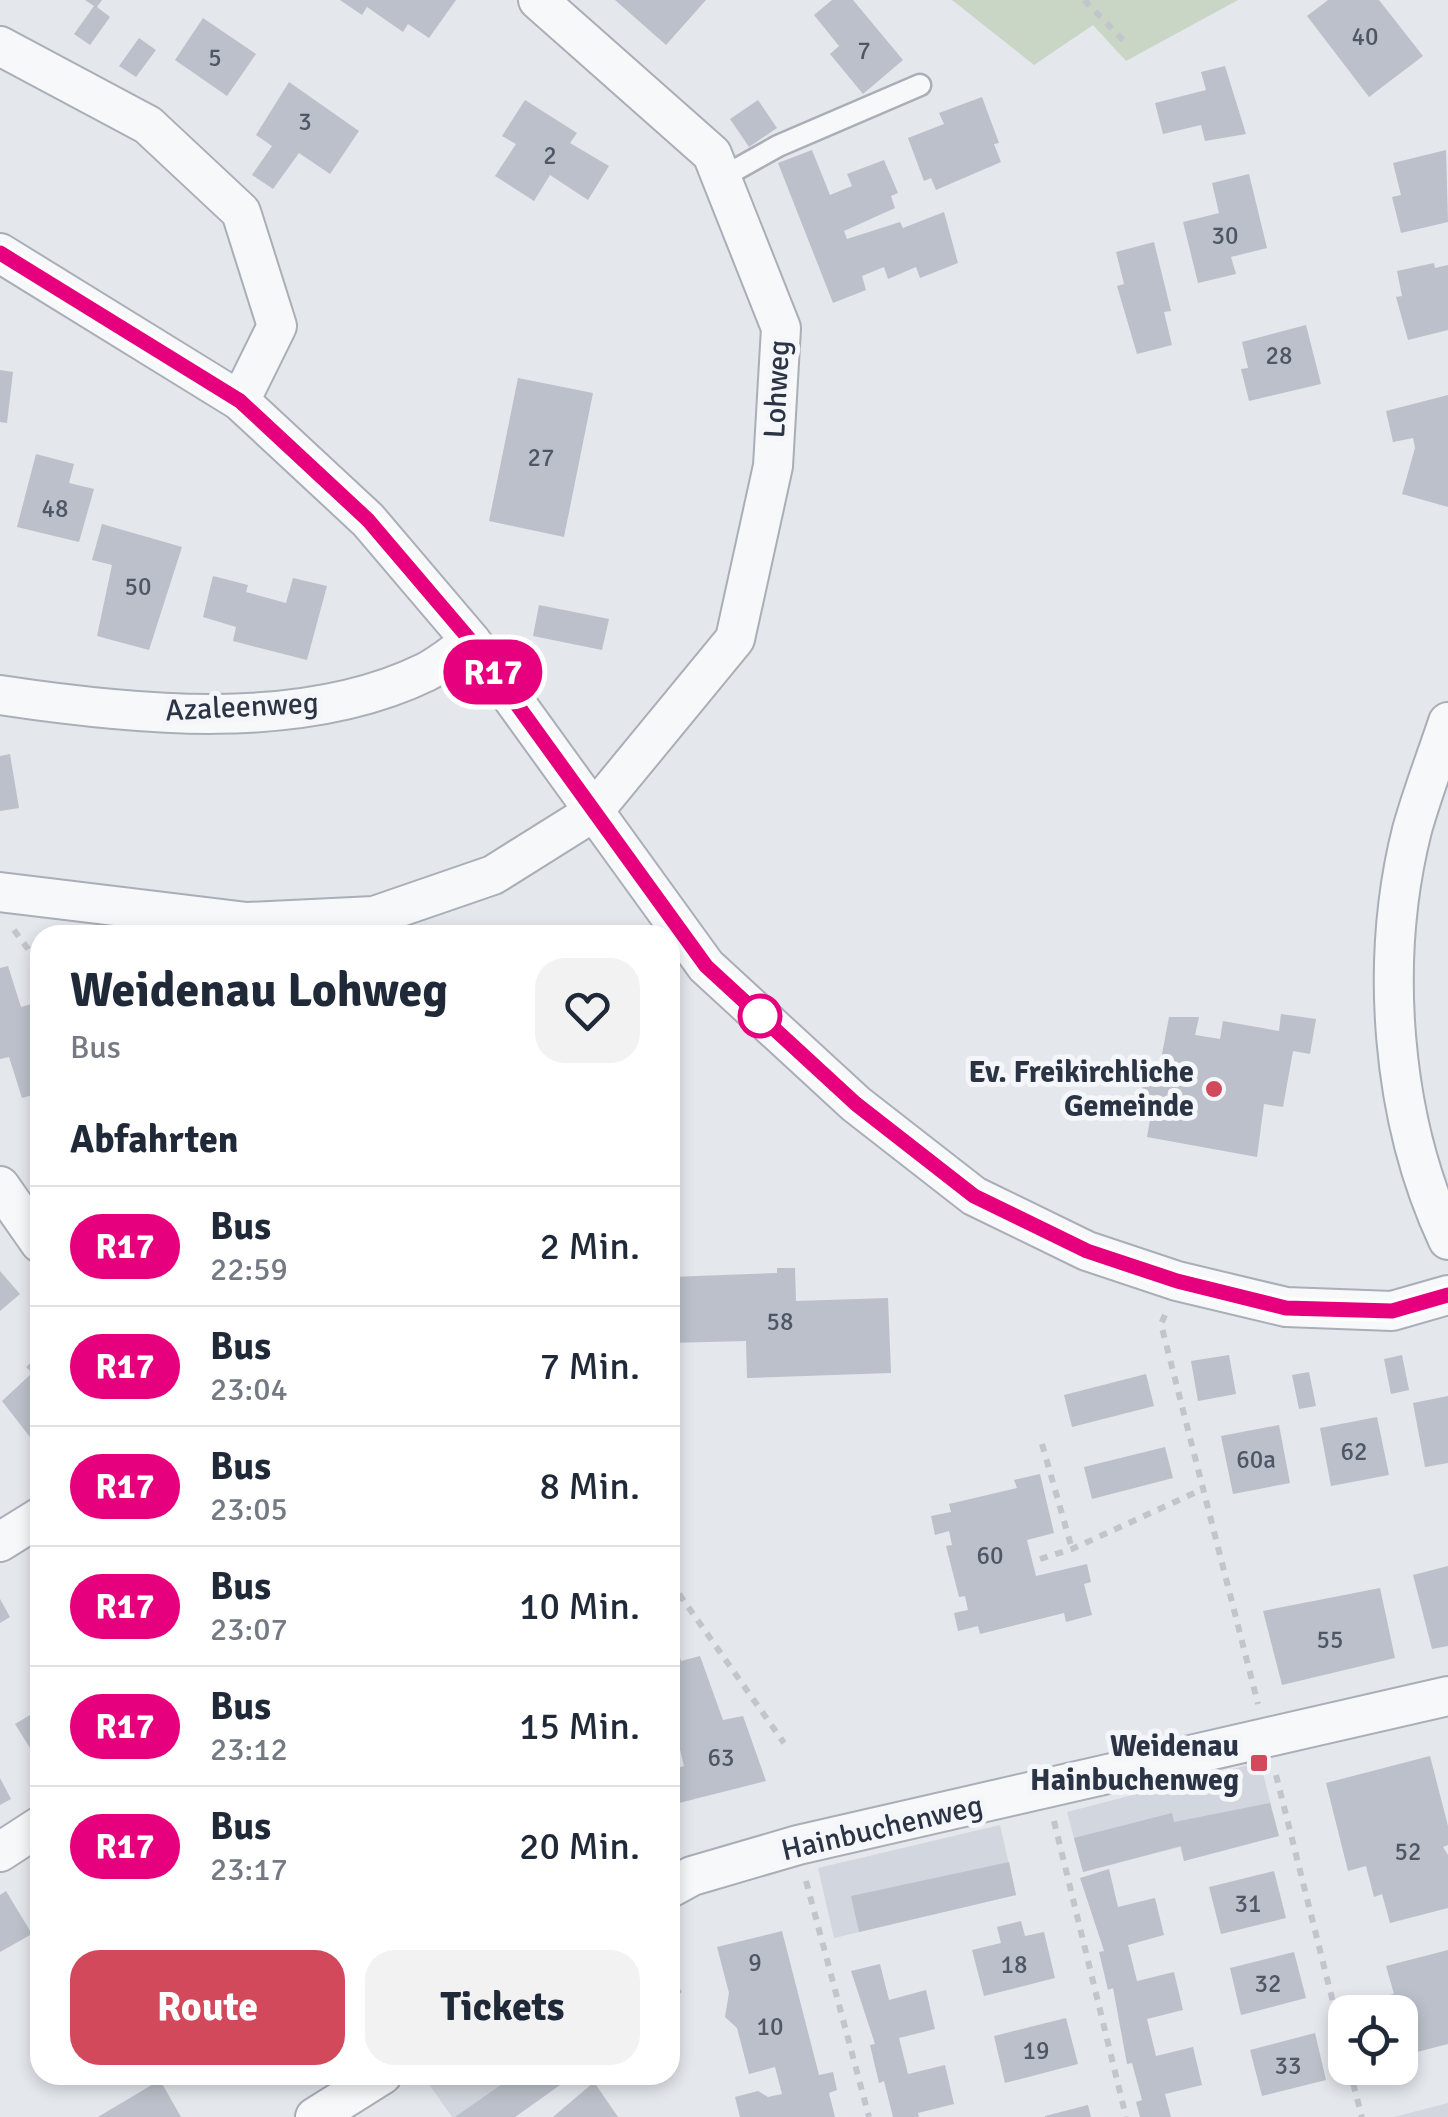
<!DOCTYPE html>
<html lang="de">
<style>
:root{--surface:#fff;--page:#f2f2f3;--text:#1f2937;--muted:#747a83;--line:#e0e1e3;--accent:#d1495b}
body{margin:0;font-family:Signika,sans-serif;background:var(--page);color:var(--text);height:100vh;display:flex;flex-direction:column;font-size:38px;white-space:nowrap}
*{box-sizing:border-box;margin:0}
p{font-size:32px;color:var(--muted)}
.icon{flex:none;width:55px;height:55px;fill:none;stroke:currentColor;stroke-width:2;stroke-linecap:round;stroke-linejoin:round}
.map{position:relative;flex:1;overflow:hidden}
.drawer{position:absolute;left:30px;top:925px;width:650px;height:1160px;display:flex;flex-direction:column;background:var(--surface);border-radius:30px;box-shadow:0 5px 15px #0003}
.drawer>*{flex:none}
.badge{padding:0 20px;border-radius:32px;font-size:35px;line-height:65px}
.tools{position:absolute;left:1328px;top:1995px;display:grid;gap:20px}
.tools a{display:grid;place-items:center;width:90px;height:90px;border-radius:20px;background:var(--surface);box-shadow:0 5px 15px #0003;font-size:50px}
.map>.badge{position:absolute;translate:-50% -50%;box-shadow:0 0 0 5px #fff}
h2{padding:0 40px;font-size:38px;line-height:90px}
.round{display:grid;place-items:center;flex:none;width:105px;height:105px;border-radius:30px;background:var(--page)}
.overview{display:flex;align-items:center;justify-content:space-between;height:170px;padding:0 40px}
h1{font-size:48px;font-weight:800;line-height:75px}
.action{display:flex;gap:20px;margin-top:auto;padding:20px 40px}
.action a{flex:1;height:115px;border-radius:30px;background:var(--accent);color:#fff;font-size:40px;font-weight:800;line-height:115px;text-align:center}
.action a+a{background:var(--page);color:var(--text)}
ul{padding:0;list-style:none}
li{display:flex;align-items:center;gap:30px;height:120px;padding:0 40px;border-top:2px solid var(--line)}
li div{flex:1}
li b{display:block;font-size:38px}
li em{font-style:normal}
li .badge{min-width:110px;font-weight:700;text-align:center}
.map>svg:first-child{display:block}
</style>
<div class="map">
<svg width="1448" height="2117" viewBox="0 0 1448 2117">
<rect width="100%" height="100%" fill="#e4e7ec"/>
<!-- built -->
<path fill="#d2d6de" d="M 1260,1762 L 1279,1836 L 1184,1861 L 1180,1847 L 1083,1872 L 1067,1812 Z
M 1000,1825 L 1016,1895 L 834,1938 L 818,1868 Z
M 434,2075 L 574,2075 L 515,2117 L 452,2117 L 426,2080 Z
M 1448,2103 L 1448,2117 L 1394,2117 Z"/>
<!-- green -->
<path fill="#c9d6c5" d="M 952,0 L 1238,0 L 1126,61 L 1093,25 L 1034,65 Z"/>
<!-- building -->
<path fill="#bbc0ca" d="M 85,0 L 102,0 L 97,7 L 110,17 L 90,45 L 74,34 L 94,6 Z
M 340,0 L 456,0 L 429,38 L 408,24 L 403,32 L 367,7 L 362,15 Z
M 615,0 L 706,0 L 666,45 Z
M 832,0 L 853,0 L 903,60 L 863,94 L 830,54 L 839,46 L 814,15 Z
M 1328,0 L 1379,0 L 1423,56 L 1369,97 L 1307,16 Z
M 203,18 L 256,54 L 227,96 L 175,60 Z
M 139,38 L 156,50 L 136,77 L 119,66 Z
M 1225,66 L 1246,134 L 1205,141 L 1201,125 L 1163,134 L 1155,103 L 1206,90 L 1201,72 Z
M 289,82 L 359,131 L 330,174 L 299,153 L 273,189 L 252,175 L 272,146 L 256,135 Z
M 982,97 L 999,143 L 994,144 L 1001,162 L 936,190 L 931,178 L 924,181 L 908,138 L 944,124 L 939,113 Z
M 525,100 L 577,133 L 570,143 L 609,166 L 588,200 L 550,175 L 534,201 L 495,176 L 516,144 L 502,136 Z
M 758,100 L 777,128 L 749,147 L 730,119 Z
M 812,150 L 830,195 L 852,186 L 847,174 L 884,160 L 898,193 L 891,196 L 895,208 L 844,231 L 847,239 L 900,222 L 903,228 L 944,212 L 958,263 L 920,278 L 916,267 L 888,279 L 884,267 L 862,276 L 866,290 L 833,303 L 778,163 Z
M 1446,150 L 1448,222 L 1401,233 L 1392,197 L 1401,195 L 1393,163 Z
M 1249,174 L 1267,248 L 1231,257 L 1236,274 L 1198,283 L 1183,222 L 1219,213 L 1212,183 Z
M 1154,242 L 1171,311 L 1164,312 L 1172,345 L 1137,354 L 1117,286 L 1124,284 L 1116,252 Z
M 1434,263 L 1435,268 L 1448,265 L 1448,330 L 1408,340 L 1396,297 L 1402,296 L 1397,271 Z
M 1306,325 L 1321,384 L 1249,401 L 1241,369 L 1248,368 L 1242,342 Z
M 0,370 L 13,372 L 7,423 L 0,422 Z
M 518,378 L 593,393 L 564,537 L 489,521 Z
M 1448,395 L 1448,507 L 1402,494 L 1415,448 L 1413,438 L 1393,442 L 1386,411 Z
M 36,454 L 74,464 L 69,483 L 94,489 L 79,542 L 17,527 Z
M 102,524 L 182,547 L 149,650 L 97,636 L 112,565 L 92,560 Z
M 213,576 L 248,585 L 246,592 L 286,603 L 293,578 L 327,586 L 307,660 L 233,641 L 236,627 L 203,617 Z
M 539,605 L 609,619 L 602,650 L 533,636 Z
M 10,754 L 19,808 L 0,811 L 0,756 Z
M 8,966 L 21,1007 L 35,1003 L 40,1019 L 40,1105 L 36,1094 L 22,1098 L 9,1057 L 0,1059 L 0,968 Z
M 1281,1014 L 1316,1019 L 1310,1054 L 1293,1051 L 1283,1107 L 1264,1104 L 1257,1157 L 1147,1137 L 1152,1108 L 1137,1102 L 1149,1071 L 1158,1075 L 1169,1017 L 1199,1017 L 1195,1035 L 1220,1039 L 1223,1021 L 1279,1031 Z
M 777,1268 L 795,1268 L 796,1301 L 888,1298 L 891,1373 L 747,1378 L 746,1341 L 670,1343 L 670,1277 L 777,1273 Z
M 0,1271 L 20,1294 L 0,1311 Z
M 40,1354 L 40,1450 L 2,1401 L 32,1373 L 26,1367 Z
M 1229,1355 L 1236,1394 L 1198,1401 L 1191,1361 Z
M 1402,1355 L 1409,1390 L 1391,1394 L 1384,1359 Z
M 1309,1372 L 1316,1406 L 1299,1409 L 1292,1375 Z
M 1146,1374 L 1154,1406 L 1072,1427 L 1064,1395 Z
M 1448,1396 L 1448,1463 L 1425,1467 L 1413,1403 Z
M 1377,1417 L 1389,1475 L 1331,1486 L 1320,1428 Z
M 1279,1425 L 1290,1483 L 1233,1494 L 1221,1436 Z
M 1165,1447 L 1173,1478 L 1092,1499 L 1084,1467 Z
M 1040,1474 L 1054,1533 L 1027,1540 L 1036,1576 L 1087,1564 L 1091,1582 L 1084,1584 L 1092,1615 L 1066,1622 L 1064,1613 L 980,1634 L 978,1626 L 958,1631 L 954,1613 L 968,1610 L 965,1596 L 959,1597 L 946,1546 L 952,1545 L 949,1531 L 935,1535 L 931,1516 L 951,1512 L 949,1504 L 1017,1488 L 1014,1480 Z
M 1448,1566 L 1448,1646 L 1432,1649 L 1413,1575 Z
M 1380,1588 L 1395,1658 L 1282,1685 L 1263,1611 Z
M 0,1599 L 10,1617 L 0,1623 Z
M 670,1624 L 681,1661 L 700,1656 L 723,1720 L 743,1716 L 766,1781 L 679,1803 L 671,1770 L 684,1766 L 676,1733 L 670,1735 Z
M 40,1709 L 40,1764 L 15,1724 Z
M 1430,1756 L 1448,1826 L 1448,1845 L 1443,1847 L 1448,1855 L 1448,1908 L 1390,1923 L 1382,1894 L 1374,1897 L 1366,1866 L 1348,1871 L 1326,1783 Z
M 0,1778 L 11,1799 L 0,1805 Z
M 1270,1803 L 1279,1836 L 1184,1861 L 1181,1846 L 1083,1872 L 1074,1838 L 1172,1813 L 1174,1822 Z
M 1009,1862 L 1016,1895 L 859,1932 L 851,1896 Z
M 1109,1869 L 1118,1907 L 1155,1898 L 1164,1935 L 1128,1945 L 1137,1981 L 1174,1972 L 1183,2010 L 1147,2019 L 1156,2056 L 1193,2047 L 1202,2085 L 1165,2094 L 1171,2117 L 1140,2117 L 1136,2102 L 1142,2100 L 1132,2063 L 1127,2064 L 1113,1988 L 1108,1990 L 1099,1952 L 1104,1951 L 1080,1878 Z
M 1274,1871 L 1286,1918 L 1221,1934 L 1209,1887 Z
M 6,1891 L 32,1934 L 0,1952 L 0,1895 Z
M 1021,1921 L 1025,1936 L 1044,1932 L 1055,1978 L 984,1996 L 972,1950 L 1001,1943 L 997,1927 Z
M 782,1931 L 819,2075 L 833,2072 L 837,2090 L 829,2093 L 835,2117 L 740,2117 L 735,2097 L 758,2091 L 768,2097 L 782,2094 L 775,2067 L 749,2074 L 737,2028 L 725,2017 L 729,1993 L 717,1947 Z
M 1448,1950 L 1448,2044 L 1409,2054 L 1400,2012 L 1389,2012 L 1385,1996 L 1394,1994 L 1386,1966 Z
M 1294,1952 L 1306,1998 L 1241,2015 L 1230,1968 Z
M 880,1964 L 889,2000 L 926,1990 L 935,2029 L 899,2038 L 908,2074 L 945,2065 L 954,2104 L 918,2113 L 919,2117 L 893,2117 L 884,2081 L 879,2083 L 870,2045 L 875,2044 L 851,1971 Z
M 670,1974 L 682,1992 L 670,2000 Z
M 1066,2018 L 1078,2064 L 1005,2083 L 994,2036 Z
M 1315,2033 L 1326,2080 L 1262,2096 L 1250,2050 Z
M 515,2075 L 574,2075 L 515,2117 L 455,2117 Z
M 160,2080 L 181,2117 L 98,2117 Z
M 594,2082 L 618,2117 L 553,2117 Z
M 1088,2105 L 1091,2117 L 1045,2117 L 1045,2116 Z"/>
<g fill="none" stroke-linecap="round" stroke-linejoin="round">
<!-- service casing -->
<g stroke="#a9aeb7" stroke-width="25">
<path id="service" d="M 721,178 L 778,146 L 920,85"/>
</g>
<!-- minor casing -->
<g stroke="#a9aeb7" stroke-width="42">
<path id="minor" d="M 0,46 L 148,125 L 241,212 L 277,326 L 240,401
M 0,253 L 240,401 L 368,520 L 471,641 L 706,966 L 856,1104 L 974,1196 L 1087,1251 L 1177,1281 L 1286,1307 L 1392,1311 L 1448,1295
M 0,695 C 133,715 301,733 426,672 C 442,664 457,651 471,641
M 1448,722 C 1436,758 1422,794 1412,830 C 1379,961 1391,1118 1448,1240
M 0,892 L 247,922 L 374,916 L 493,875 L 592,813 L 735,639 L 773,466 L 781,328 L 712,154 L 538,0
M 0,1186 L 40,1243
M 0,1542 L 40,1517
M 0,1852 L 40,1826
M 670,1888 L 692,1876 L 798,1845 L 1448,1696
M 315,2117 L 382,2075"/>
</g>
<!-- path -->
<path stroke="#c2c5cb" stroke-width="6" stroke-dasharray="8 8" stroke-linecap="butt" d="M 1084,0 L 1127,44
M 14,930 L 40,965
M 1165,1315 L 1161,1324 L 1258,1704
M 1042,1444 L 1072,1549
M 1040,1559 L 1072,1549 L 1203,1489
M 670,1581 L 784,1743
M 1276,1775 L 1345,2050
M 1054,1821 L 1126,2117
M 806,1881 L 869,2117
M 1349,2068 L 1362,2117"/>
<!-- service -->
<use href="#service" stroke="#f7f8fa" stroke-width="20"/>
<!-- minor -->
<use href="#minor" stroke="#f7f8fa" stroke-width="38"/>
</g>
<g fill="none" stroke-linecap="round" stroke-linejoin="round">
<!-- line casing -->
<g stroke="#fff" stroke-width="22">
<path id="line" d="M 0,253 L 240,401 L 368,520 L 471,641 L 706,966 L 856,1104 L 974,1196 L 1087,1251 L 1177,1281 L 1286,1308 L 1392,1311 L 1448,1295"/>
</g>
<!-- line -->
<use href="#line" stroke="#e6007e" stroke-width="15"/>
</g>
<!-- markers -->
<circle fill="#fff" stroke="#e6007e" stroke-width="5" cx="760" cy="1016" r="20"/>
<g fill="#d1495b" stroke="#f4f6f9" stroke-width="4">
<circle cx="1214" cy="1089" r="10"/>
<rect x="1249" y="1753" width="20" height="20" rx="5"/>
</g>
<g text-anchor="middle" dominant-baseline="central" stroke-width="10" stroke-linejoin="round" paint-order="stroke">
<!-- number labels -->
<g font-size="25" fill="#4f5766">
<text x="1365" y="36">40</text>
<text x="864" y="50">7</text>
<text x="215" y="57">5</text>
<text x="305" y="121">3</text>
<text x="550" y="155">2</text>
<text x="1225" y="235">30</text>
<text x="1279" y="355">28</text>
<text x="541" y="457">27</text>
<text x="55" y="508">48</text>
<text x="138" y="586">50</text>
<text x="780" y="1321">58</text>
<text x="1354" y="1451">62</text>
<text x="1256" y="1459">60a</text>
<text x="990" y="1555">60</text>
<text x="1330" y="1639">55</text>
<text x="721" y="1757">63</text>
<text x="1408" y="1851">52</text>
<text x="1248" y="1903">31</text>
<text x="755" y="1962">9</text>
<text x="1014" y="1964">18</text>
<text x="1268" y="1983">32</text>
<text x="770" y="2026">10</text>
<text x="1036" y="2050">19</text>
<text x="1288" y="2065">33</text>
</g>
<!-- street labels -->
<g font-size="30" fill="#2b3445" stroke="#f4f6f9">
<text transform="translate(777 389) rotate(-87)">Lohweg</text>
<text transform="translate(242 707) rotate(-3)">Azaleenweg</text>
<text transform="translate(882 1828) rotate(-13)">Hainbuchenweg</text>
</g>
<!-- poi labels -->
<g font-size="30" font-weight="bold" fill="#2b3445" stroke="#f4f6f9" text-anchor="end">
<text x="1194" y="1072">Ev. Freikirchliche<tspan x="1194" dy="34">Gemeinde</tspan></text>
<text x="1239" y="1746">Weidenau<tspan x="1239" dy="34">Hainbuchenweg</tspan></text>
</g>
</g>
</svg>
<div class="tools">
<a><svg class="icon" aria-label="locate" viewBox="0 0 24 24"><circle cx="12" cy="12" r="6"/><path d="M12 2v4M12 18v4M2 12h4M18 12h4"/></svg></a>
</div>
<b class="badge" style="left:493px;top:672px;background:#e6007e;color:#fff">R17</b>
<section class="drawer">
<div class="overview"><div><h1>Weidenau Lohweg</h1><p>Bus</p></div><a class="round"><svg class="icon" aria-label="heart" viewBox="0 0 24 24"><path d="M12 20l-8-8c-3-5 5-10 8-4 3-6 11-1 8 4z"/></svg></a></div>
<h2>Abfahrten</h2>
<ul>
<li><span class="badge" style="background:#e6007e;color:#fff">R17</span><div><b>Bus</b><p>22:59</p></div><em>2 Min.</em></li>
<li><span class="badge" style="background:#e6007e;color:#fff">R17</span><div><b>Bus</b><p>23:04</p></div><em>7 Min.</em></li>
<li><span class="badge" style="background:#e6007e;color:#fff">R17</span><div><b>Bus</b><p>23:05</p></div><em>8 Min.</em></li>
<li><span class="badge" style="background:#e6007e;color:#fff">R17</span><div><b>Bus</b><p>23:07</p></div><em>10 Min.</em></li>
<li><span class="badge" style="background:#e6007e;color:#fff">R17</span><div><b>Bus</b><p>23:12</p></div><em>15 Min.</em></li>
<li><span class="badge" style="background:#e6007e;color:#fff">R17</span><div><b>Bus</b><p>23:17</p></div><em>20 Min.</em></li>
</ul>
<div class="action"><a>Route</a><a>Tickets</a></div>
</section>
</div>
